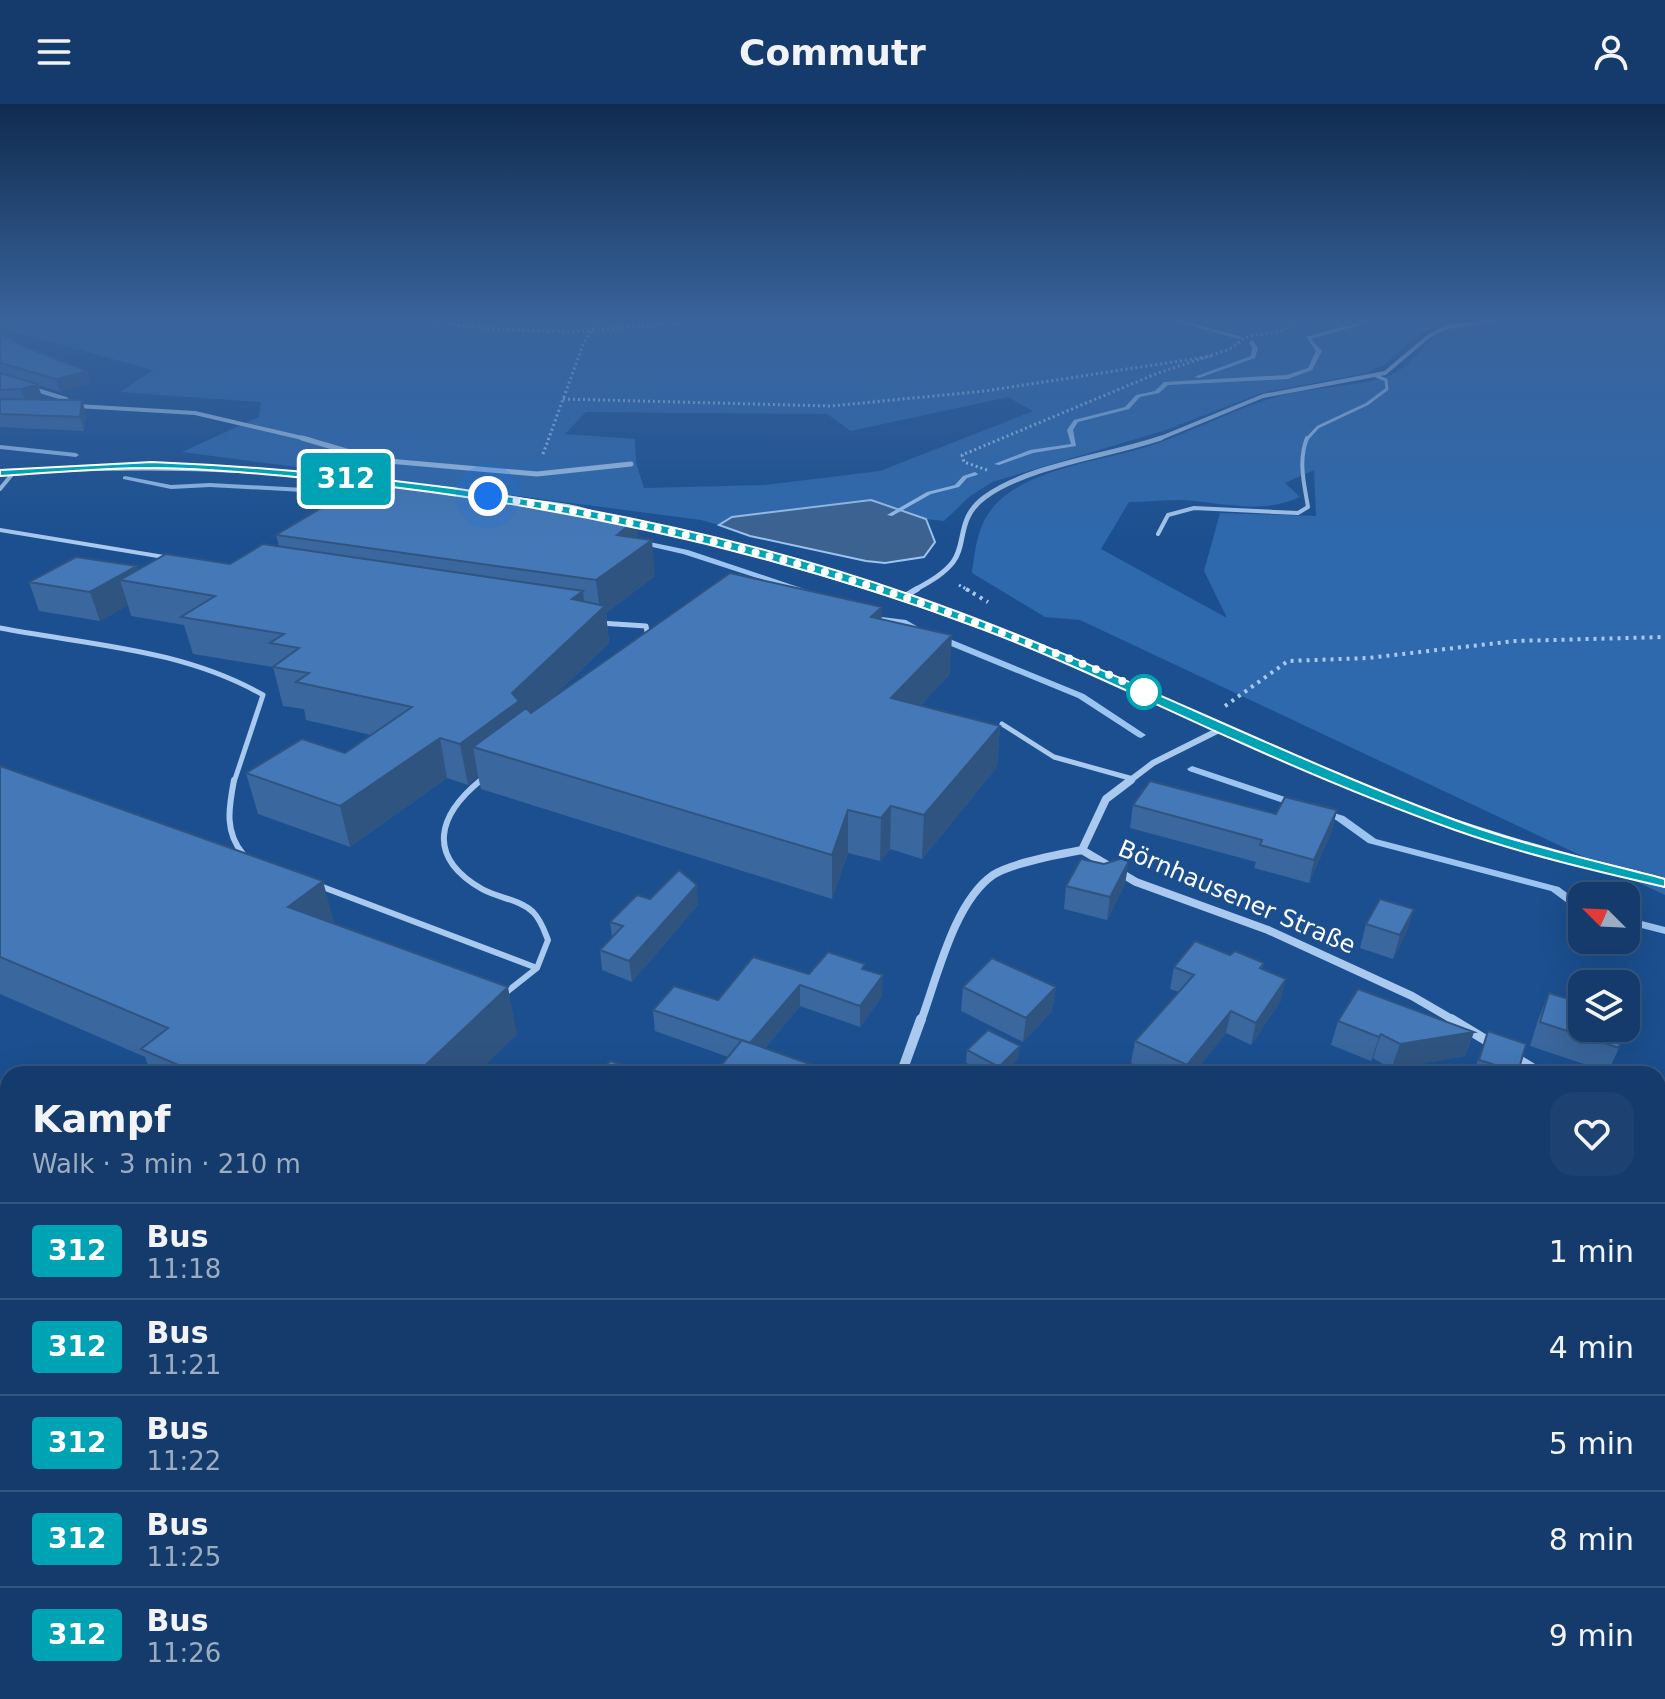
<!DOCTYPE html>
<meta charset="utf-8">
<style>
:root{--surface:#143b6b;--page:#1d4271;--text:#f1f3f6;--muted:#9dadc1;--line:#33557e}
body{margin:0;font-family:"DejaVu Sans",sans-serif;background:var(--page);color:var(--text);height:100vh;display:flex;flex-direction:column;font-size:30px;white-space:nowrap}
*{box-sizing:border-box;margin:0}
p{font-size:26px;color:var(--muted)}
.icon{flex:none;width:44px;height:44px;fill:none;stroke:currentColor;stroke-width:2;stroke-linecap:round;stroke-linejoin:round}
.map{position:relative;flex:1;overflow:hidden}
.drawer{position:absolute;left:0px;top:962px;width:1666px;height:634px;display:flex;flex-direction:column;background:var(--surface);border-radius:24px 24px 0 0;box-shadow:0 8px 32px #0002,0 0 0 2px var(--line)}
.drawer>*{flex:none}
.badge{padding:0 16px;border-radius:6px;font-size:28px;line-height:52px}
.needle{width:52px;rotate:294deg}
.buttons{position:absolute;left:1568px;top:778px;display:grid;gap:16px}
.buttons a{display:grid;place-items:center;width:72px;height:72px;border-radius:16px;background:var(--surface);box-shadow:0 8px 32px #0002,0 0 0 2px var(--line);font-size:40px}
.you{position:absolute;width:40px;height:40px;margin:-20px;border:6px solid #fff;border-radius:50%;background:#1a73e8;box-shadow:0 0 0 12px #1a73e833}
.map>.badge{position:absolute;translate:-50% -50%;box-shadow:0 0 0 4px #fff}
.round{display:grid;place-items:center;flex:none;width:84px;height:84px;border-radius:24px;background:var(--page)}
.overview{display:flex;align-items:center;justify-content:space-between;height:136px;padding:0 32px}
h1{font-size:38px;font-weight:800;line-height:60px}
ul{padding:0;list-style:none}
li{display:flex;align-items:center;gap:24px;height:96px;padding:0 32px;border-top:2px solid var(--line)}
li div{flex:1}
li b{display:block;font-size:30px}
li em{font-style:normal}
li .badge{min-width:88px;font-weight:700;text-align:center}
header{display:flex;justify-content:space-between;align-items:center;height:104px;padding:0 32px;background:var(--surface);font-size:36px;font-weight:800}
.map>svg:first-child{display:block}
</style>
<header><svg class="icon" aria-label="menu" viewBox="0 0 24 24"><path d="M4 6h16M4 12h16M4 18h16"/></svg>Commutr<svg class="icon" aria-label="person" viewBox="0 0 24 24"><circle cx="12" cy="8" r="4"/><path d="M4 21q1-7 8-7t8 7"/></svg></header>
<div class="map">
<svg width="1665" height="1595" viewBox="0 0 1665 1595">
<rect width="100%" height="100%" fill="#1b4f8f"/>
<!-- green -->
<path fill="#2e69ad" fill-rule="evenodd" d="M 0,214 L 597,214 L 597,216 L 599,214 L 1475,214 L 1423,227 L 1384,261 L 1367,269 L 1261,289 L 1166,326 L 992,378 L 969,393 L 944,417 L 926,415 L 871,396 L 732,413 L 719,421 L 701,416 L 182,348 L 259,313 L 261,298 L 120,288 L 153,266 L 0,224 ZM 1008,293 L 1033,307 L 880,367 L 765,381 L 644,384 L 636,359 L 635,335 L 565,330 L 586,308 L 827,310 L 851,327 Z
M 1665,214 L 1665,791 L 1080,516 L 1045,513 L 972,469 C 975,447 977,424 991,406 C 1025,362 1109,357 1159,339 C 1200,324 1240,302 1284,291 C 1317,283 1353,283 1385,273 C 1414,265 1424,232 1453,223 C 1512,205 1602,214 1665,214 ZM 1314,366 L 1316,412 L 1220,409 L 1204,467 L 1227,514 L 1101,445 L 1129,398 C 1146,398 1163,396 1180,396 C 1221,398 1262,411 1300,393 L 1285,379 Z
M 0,1017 L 8,1021 L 8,1588 L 426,1588 L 422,1595 L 0,1595 Z"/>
<!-- water -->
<path fill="#3c6290" stroke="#9cc4f0" stroke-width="2" d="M 871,396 L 926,415 L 935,438 L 924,453 L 885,459 L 866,457 L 750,432 L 719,421 L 732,413 Z"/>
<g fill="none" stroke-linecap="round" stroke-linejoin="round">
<!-- stream -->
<path fill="#9cc4f0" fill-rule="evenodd" d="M 1164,214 L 1171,214 L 1242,233 L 1239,235 Z
M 1363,214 L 1367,214 L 1367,219 L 1311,235 L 1322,247 L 1312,266 L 1288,275 L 1168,281 L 1159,289 L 1140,293 L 1129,305 L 1078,318 L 1073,326 L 1076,342 L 1033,349 L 999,361 L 994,360 L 1030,346 L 1071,340 L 1067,326 L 1074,316 L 1125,303 L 1136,291 L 1155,287 L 1164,278 L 1287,271 L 1308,264 L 1316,247 L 1306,233 L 1363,217 Z
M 1252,236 L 1258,244 L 1255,254 L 1199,274 L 1194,273 L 1251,252 L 1252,244 L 1249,238 Z
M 0,341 L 76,349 L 79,351 L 76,353 L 0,345 Z
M 975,368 L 978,370 L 977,371 L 967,374 L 959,383 L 931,390 L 892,412 L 887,411 L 927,388 L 955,381 L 963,372 Z
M 125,372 L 171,381 L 210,379 L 304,384 L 332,393 L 350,394 L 353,396 L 350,398 L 331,397 L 303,388 L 210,383 L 171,385 L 123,375 L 123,373 Z
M 635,435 L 688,446 L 813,488 L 806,490 L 683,450 L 635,439 Z
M 866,511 L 906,516 L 925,527 L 924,529 L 918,529 L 901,520 L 866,515 Z
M 934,531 L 940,531 L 1084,590 L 1146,631 L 1141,634 L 1138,633 L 1078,594 L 934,535 Z
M 1192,662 L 1300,698 L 1301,700 L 1296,703 L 1292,702 L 1189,667 L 1187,665 Z
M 1324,706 L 1344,712 L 1376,735 L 1559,783 L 1582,800 L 1582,808 L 1578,807 L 1551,787 L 1368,739 L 1336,716 L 1320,711 L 1319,709 Z
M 1626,813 L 1665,823 L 1665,830 L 1626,820 Z"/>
<!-- path-far2 -->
<path stroke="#a9c9ee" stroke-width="3" stroke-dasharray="2 3" stroke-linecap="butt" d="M 393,214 L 495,225 L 571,228 L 739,214
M 563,295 L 831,302 L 985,287 L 1212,252
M 543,350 L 584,238 L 601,214
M 987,366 L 964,358 L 962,351 L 1158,269 L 1230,245 L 1246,233 L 1282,227 L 1299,214
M 959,481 L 970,487"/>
<!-- path-far1 -->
<path stroke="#a9c9ee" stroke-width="4" stroke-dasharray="3 5" stroke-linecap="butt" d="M 966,485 L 988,498
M 1225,602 L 1288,557 L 1368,554 L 1515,537 L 1665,533"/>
<!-- path -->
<path stroke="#a9c9ee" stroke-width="8" stroke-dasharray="6 9" stroke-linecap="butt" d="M 660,1595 L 663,1588"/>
<!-- service-far3 -->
<path stroke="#a9c9ee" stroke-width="3" d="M 1306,336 L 1318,323 L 1367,300 L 1387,285 L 1386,276 L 1376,272"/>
<!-- service-far2 -->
<path stroke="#a9c9ee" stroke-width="4" d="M 0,385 L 14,368
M 0,426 L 170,454
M 1158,430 L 1168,411 L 1194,404 L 1298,409 L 1308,403 C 1304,379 1298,357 1307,334"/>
<!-- service-far1 -->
<path stroke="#a9c9ee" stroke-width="5" d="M 600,519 L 646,522 L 648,533
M 0,524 C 89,541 183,545 263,591 L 234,678
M 1002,620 L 1054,653 L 1133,675
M 479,678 L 485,673"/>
<!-- service -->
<path stroke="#a9c9ee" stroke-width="6" d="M 234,676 C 229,703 224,727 243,750
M 481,676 C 438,711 425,752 482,785 C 498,794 519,795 533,808 C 541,816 544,826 548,836 L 537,864 L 504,890
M 320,782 L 537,864"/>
<!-- minor-far5 -->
<path stroke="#a9c9ee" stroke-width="4" d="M 30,284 L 66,295 L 72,301
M 77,302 L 195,309 L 311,336
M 1156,336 L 1263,292 L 1385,269 L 1429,232 L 1447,223 L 1511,214"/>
<!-- minor-far4 -->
<path stroke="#a9c9ee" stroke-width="5" d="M 302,334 L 377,356 L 537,370 L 631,360
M 913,487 C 927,479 943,471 953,458 C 967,440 956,414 985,393 C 1029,361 1109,352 1161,334"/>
<!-- minor-far3 -->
<path stroke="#a9c9ee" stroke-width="6" d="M 905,492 L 917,485
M 1128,678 L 1153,659 L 1221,625"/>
<!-- minor-far2 -->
<path stroke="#a9c9ee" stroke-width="8" d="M 1131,676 L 1106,695 L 1082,746 L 1136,778 L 1268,826 L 1412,892 L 1455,917
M 921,917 C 937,874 954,798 993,771 C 1011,759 1060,750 1082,746"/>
<!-- minor-far1 -->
<path stroke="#a9c9ee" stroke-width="10" d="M 1451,915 L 1494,941
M 1512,952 L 1542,970
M 901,970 L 921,915
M 0,1003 L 8,1007
M 1658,1029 L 1665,1033"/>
<!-- minor -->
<path stroke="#a9c9ee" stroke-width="13" d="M 928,1588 L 934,1595"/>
<!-- secondary -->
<path fill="#d6e6fa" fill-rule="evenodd" d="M 135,360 C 263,362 391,374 517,393 C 540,397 582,399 600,410 L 595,413 C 404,376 194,356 0,372 L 0,366 Z
M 618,412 C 756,443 891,482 1022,533 C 1146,581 1264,642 1388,690 C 1478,726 1571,751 1665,774 L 1665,784 C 1567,760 1469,733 1375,695 C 1253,647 1137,586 1014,538 C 884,487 750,450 614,417 L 614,413 Z"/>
</g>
<!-- wall -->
<path fill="#3a679d" d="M 0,229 L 28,244 L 87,267 L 91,279 L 60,288 L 38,281 L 42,293 L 35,295 L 86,309 L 84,327 L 0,323 Z
M 636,415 L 638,434 L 655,472 L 606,509 L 609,539 L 554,592 L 881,515 L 950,570 L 921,601 L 1000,622 L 997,663 L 922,755 L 890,745 L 880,757 L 848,749 L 832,795 L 481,685 L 478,672 L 468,681 L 447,674 L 350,743 L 258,710 L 246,669 L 345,649 L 371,631 L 306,616 L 304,605 L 283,602 L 273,563 L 193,550 L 184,521 L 131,512 L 128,501 L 100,517 L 39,507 L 29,478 L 138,466 L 230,460 L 279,442 L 276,431 Z
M 0,662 L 335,820 L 517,930 L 476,970 L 151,970 L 145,953 L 0,890 Z
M 1133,701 L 1276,710 L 1337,706 L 1331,729 L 1309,779 L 1254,764 L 1256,758 L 1130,724 Z
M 1125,780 L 1107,816 L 1064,805 L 1066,782 Z
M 650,795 L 698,801 L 632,878 L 602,866 L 600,846 L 612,833 L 610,818 Z
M 1414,805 L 1406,829 L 1393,855 L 1360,844 L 1366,820 Z
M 1230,851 L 1264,859 L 1262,865 L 1281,896 L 1251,941 L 1226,929 L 1193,970 L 1155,970 L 1131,959 L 1135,937 L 1179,888 L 1170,885 L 1174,863 Z
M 865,865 L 882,892 L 860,923 L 800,902 L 765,944 L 728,953 L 655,927 L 653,906 L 718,896 L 809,870 Z
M 963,883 L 1056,883 L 1052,907 L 1023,938 L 961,907 Z
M 1549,889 L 1619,944 L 1608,968 L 1530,942 L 1539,913 Z
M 1338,917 L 1474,928 L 1465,952 L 1391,965 L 1373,954 L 1371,957 L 1331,941 Z
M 1488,927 L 1526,940 L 1517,970 L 1473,970 Z
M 967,946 L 1018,954 L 1003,970 L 966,959 Z
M 486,1588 L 547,1588 L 543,1595 L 498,1595 Z
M 1020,1588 L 1242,1588 L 1240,1595 L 1017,1595 Z"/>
<!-- shaded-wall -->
<path fill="#305480" d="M 87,267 L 91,279 L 60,288 L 56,275 Z
M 37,280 L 42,293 L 26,298 L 21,285 Z
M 82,296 L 86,309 L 84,327 L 80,313 Z
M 636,415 L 639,445 L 652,436 L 655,472 L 606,509 L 609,539 L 523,623 L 473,643 L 478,672 L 468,681 L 460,640 L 512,589 L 572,495 L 583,487 L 587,520 L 600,508 L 596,476 L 617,431 Z
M 137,462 L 142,480 L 120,476 L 128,501 L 100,517 L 90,488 Z
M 882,503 L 881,541 L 871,513 Z
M 952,531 L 950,570 L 890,634 L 891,594 Z
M 1000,622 L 997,663 L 922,755 L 924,711 Z
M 440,634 L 447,674 L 350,743 L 340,702 Z
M 891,702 L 890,745 L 880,757 L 881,714 Z
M 848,706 L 848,749 L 832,795 L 832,751 Z
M 1337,706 L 1331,729 L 1309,779 L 1314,756 Z
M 1129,757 L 1125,780 L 1107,816 L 1110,793 Z
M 323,777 L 335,822 L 288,803 Z
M 697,781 L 698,801 L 632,878 L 629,857 Z
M 1414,805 L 1406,829 L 1393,855 L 1400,831 Z
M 883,871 L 882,892 L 860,923 L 860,902 Z
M 1286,875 L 1281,896 L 1251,941 L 1256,919 Z
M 800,881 L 800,902 L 751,960 L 750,939 Z
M 508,883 L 517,930 L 476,970 L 416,970 Z
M 1056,883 L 1052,907 L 1023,938 L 1026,914 Z
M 1231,907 L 1226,929 L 1193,970 L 1185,970 L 1187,961 Z
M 1474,928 L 1465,952 L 1391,965 L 1400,940 Z
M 1381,930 L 1373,954 L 1371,957 L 1379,933 Z
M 1020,942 L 1018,954 L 1003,970 L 999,970 L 999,963 Z
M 526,1588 L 547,1588 L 543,1595 L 525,1595 L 524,1591 Z"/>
<!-- building -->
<path fill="#4478b7" stroke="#305480" stroke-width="2" d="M 0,229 L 28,244 L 87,267 L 56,275 L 0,259 Z
M 0,269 L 37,280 L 21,285 L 0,286 Z
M 0,295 L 82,296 L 80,313 L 0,310 Z
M 365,378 L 636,415 L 617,431 L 652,436 L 596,476 L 276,431 Z
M 263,440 L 583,487 L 572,495 L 605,502 L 512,589 L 519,597 L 460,640 L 440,634 L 340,702 L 246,669 L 302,635 L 345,649 L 412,603 L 296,578 L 309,569 L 273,563 L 299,544 L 270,539 L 284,530 L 181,513 L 215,492 L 120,476 L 166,450 L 230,460 Z
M 76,453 L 137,462 L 90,488 L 29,478 Z
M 730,469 L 882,503 L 871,513 L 952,531 L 891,594 L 1000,622 L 924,711 L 891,702 L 881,714 L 848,706 L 832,751 L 473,643 L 526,604 L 531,609 Z
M 0,662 L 323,777 L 288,803 L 508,883 L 416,970 L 199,970 L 141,945 L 168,924 L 0,853 Z
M 1150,677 L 1276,710 L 1285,693 L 1337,706 L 1314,756 L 1260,741 L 1262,736 L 1133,701 Z
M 1123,754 L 1129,757 L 1110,793 L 1066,782 L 1081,755 L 1104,760 Z
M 679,766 L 697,781 L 629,857 L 600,846 L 623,822 L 610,818 L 637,791 L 650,795 Z
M 1380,795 L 1414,805 L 1400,831 L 1366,820 Z
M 1195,837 L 1230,851 L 1235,847 L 1264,859 L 1260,864 L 1286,875 L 1256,919 L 1231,907 L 1187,961 L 1135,937 L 1194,871 L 1174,863 Z
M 828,848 L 865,860 L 862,865 L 883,871 L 860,902 L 800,881 L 750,939 L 653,906 L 674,882 L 718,896 L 753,853 L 809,870 Z
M 992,854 L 1056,883 L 1026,914 L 963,883 Z
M 1358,885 L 1474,928 L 1400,940 L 1381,930 L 1379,933 L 1338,917 Z
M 1549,889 L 1582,899 L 1582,924 L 1623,924 L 1619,944 L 1540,918 Z
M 988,926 L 1020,942 L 999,963 L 967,946 Z
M 1488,927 L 1526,940 L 1518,968 L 1479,956 Z
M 742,936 L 838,970 L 714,970 Z
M 610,957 L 651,970 L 599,970 Z
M 971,961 L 1001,970 L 967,970 Z
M 1658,1054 L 1663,1056 L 1658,1074 Z
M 731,1588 L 797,1588 L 809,1595 L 727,1595 Z
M 1020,1588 L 1098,1588 L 1096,1595 L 1017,1595 Z
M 1109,1588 L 1242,1588 L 1239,1595 L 1119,1595 Z"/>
<!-- sky -->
<linearGradient id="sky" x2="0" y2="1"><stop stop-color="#0f2b4f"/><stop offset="0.49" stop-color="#39639b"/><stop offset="1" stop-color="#39639b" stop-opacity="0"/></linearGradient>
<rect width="1665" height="437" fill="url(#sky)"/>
<!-- line -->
<path fill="#00a3b4" stroke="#fff" stroke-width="2" d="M 152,358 C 408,369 668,406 911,491 C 1099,556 1276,650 1463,719 C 1530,743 1601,758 1665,775 L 1665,783 C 1595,767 1523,750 1455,726 C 1382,700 1308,669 1237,637 C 1152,599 1069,558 982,525 C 777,448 565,401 348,378 C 284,372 221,365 157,364 C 105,363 52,369 0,372 L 0,366 Z"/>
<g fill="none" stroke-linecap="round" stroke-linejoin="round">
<!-- walk -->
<path stroke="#fff" stroke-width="8" stroke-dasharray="0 14.4" d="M 488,392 C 667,421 841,465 1010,532 C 1054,549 1102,565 1144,588"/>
</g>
<!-- markers -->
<circle fill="#fff" stroke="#00a3b4" stroke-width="4" cx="1144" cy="588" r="16"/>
<g text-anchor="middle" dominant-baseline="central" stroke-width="6" stroke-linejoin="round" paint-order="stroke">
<!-- street labels -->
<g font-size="24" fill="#fff" stroke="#1b4f8f">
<text transform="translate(1237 793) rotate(23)">Börnhausener Straße</text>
</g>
</g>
</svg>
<div class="buttons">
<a><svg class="needle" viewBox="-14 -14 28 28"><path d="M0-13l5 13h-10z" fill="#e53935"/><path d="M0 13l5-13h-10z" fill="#9dadc1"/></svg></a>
<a><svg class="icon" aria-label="layers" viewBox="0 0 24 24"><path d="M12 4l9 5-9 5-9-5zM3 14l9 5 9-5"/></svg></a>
</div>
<div class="you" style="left:488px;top:392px"></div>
<b class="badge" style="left:346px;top:375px;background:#00a3b4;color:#fff">312</b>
<section class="drawer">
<div class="overview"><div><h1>Kampf</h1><p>Walk · 3 min · 210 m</p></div><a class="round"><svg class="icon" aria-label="heart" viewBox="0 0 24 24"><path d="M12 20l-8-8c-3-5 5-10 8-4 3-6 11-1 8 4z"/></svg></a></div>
<ul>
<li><span class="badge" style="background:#00a3b4;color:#fff">312</span><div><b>Bus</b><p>11:18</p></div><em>1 min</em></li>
<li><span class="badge" style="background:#00a3b4;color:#fff">312</span><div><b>Bus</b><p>11:21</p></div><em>4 min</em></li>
<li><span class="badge" style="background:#00a3b4;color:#fff">312</span><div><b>Bus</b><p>11:22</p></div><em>5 min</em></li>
<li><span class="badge" style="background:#00a3b4;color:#fff">312</span><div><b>Bus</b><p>11:25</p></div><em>8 min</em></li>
<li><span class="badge" style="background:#00a3b4;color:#fff">312</span><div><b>Bus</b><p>11:26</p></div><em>9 min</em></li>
</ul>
</section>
</div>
